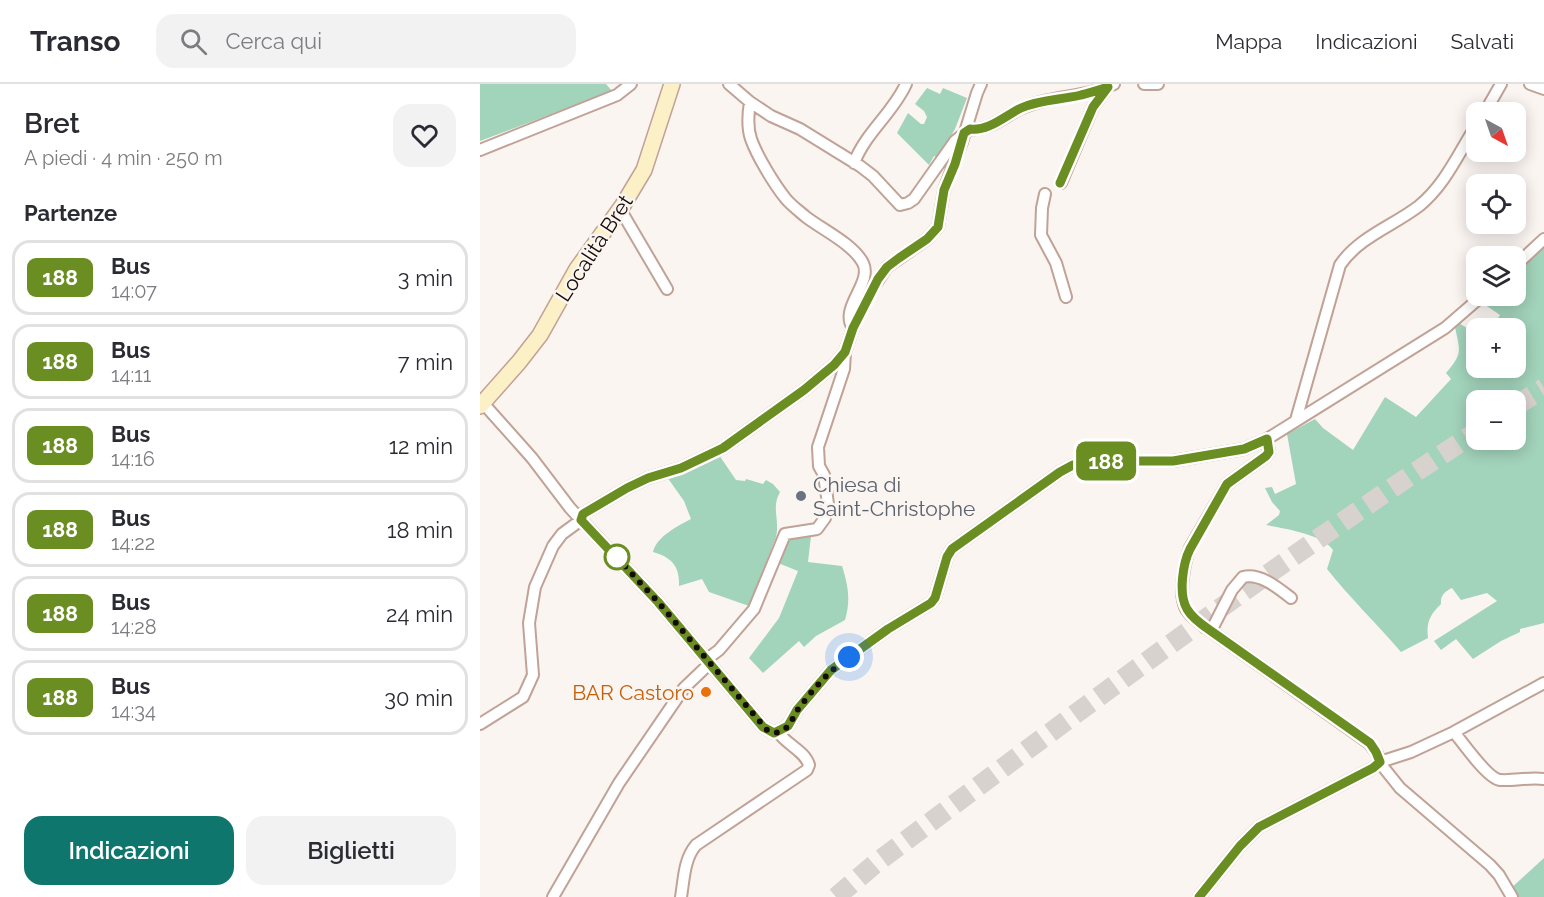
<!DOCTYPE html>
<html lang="it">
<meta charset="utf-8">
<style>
:root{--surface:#fff;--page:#f2f2f3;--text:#2b2b33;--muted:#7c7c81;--line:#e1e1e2;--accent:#0f766e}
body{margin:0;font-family:Raleway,sans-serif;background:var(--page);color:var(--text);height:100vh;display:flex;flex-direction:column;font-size:22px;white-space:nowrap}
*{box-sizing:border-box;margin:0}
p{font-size:20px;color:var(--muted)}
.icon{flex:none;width:33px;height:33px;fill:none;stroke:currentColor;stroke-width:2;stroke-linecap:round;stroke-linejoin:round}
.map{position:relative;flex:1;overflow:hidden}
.sheet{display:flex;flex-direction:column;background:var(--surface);width:480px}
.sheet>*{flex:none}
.badge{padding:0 12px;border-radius:9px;font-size:21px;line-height:39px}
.needle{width:39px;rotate:140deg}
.fabs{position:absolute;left:986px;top:18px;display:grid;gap:12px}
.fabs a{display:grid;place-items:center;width:60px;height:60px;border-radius:12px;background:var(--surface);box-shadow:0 3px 15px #0003;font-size:30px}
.you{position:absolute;width:30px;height:30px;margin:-15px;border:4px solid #fff;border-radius:50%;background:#1a73e8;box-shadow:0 0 0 9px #1a73e833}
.map>.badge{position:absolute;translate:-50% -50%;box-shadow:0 0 0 3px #fff}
h2{padding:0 24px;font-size:22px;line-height:54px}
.round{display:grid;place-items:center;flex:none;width:63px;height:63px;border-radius:18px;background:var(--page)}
.headline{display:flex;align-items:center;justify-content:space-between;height:102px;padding:0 24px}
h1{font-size:28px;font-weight:600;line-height:45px}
.button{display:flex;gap:12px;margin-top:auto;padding:12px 24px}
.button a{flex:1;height:69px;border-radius:18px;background:var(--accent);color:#fff;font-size:24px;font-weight:600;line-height:69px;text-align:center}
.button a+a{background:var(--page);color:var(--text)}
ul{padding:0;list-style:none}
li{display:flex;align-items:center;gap:18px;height:75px;margin:0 12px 9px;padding:0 12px;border:3px solid var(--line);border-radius:18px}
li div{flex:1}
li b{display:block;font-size:22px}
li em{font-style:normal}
li .badge{min-width:66px;font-weight:700;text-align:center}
header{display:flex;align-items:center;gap:36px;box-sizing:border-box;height:84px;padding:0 30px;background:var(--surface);border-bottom:2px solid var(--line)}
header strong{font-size:28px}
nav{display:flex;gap:33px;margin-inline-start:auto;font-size:21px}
.search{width:420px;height:54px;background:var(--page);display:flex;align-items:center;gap:15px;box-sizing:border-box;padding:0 21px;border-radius:18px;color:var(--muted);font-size:22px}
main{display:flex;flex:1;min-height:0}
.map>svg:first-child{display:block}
</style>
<header>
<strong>Transo</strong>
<div class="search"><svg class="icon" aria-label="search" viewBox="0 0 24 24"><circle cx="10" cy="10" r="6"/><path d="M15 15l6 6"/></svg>Cerca qui</div>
<nav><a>Mappa</a><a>Indicazioni</a><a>Salvati</a></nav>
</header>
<main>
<section class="sheet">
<div class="headline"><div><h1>Bret</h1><p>A piedi · 4 min · 250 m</p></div><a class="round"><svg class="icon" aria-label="heart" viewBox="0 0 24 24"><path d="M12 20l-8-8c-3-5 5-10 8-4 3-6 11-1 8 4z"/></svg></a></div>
<h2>Partenze</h2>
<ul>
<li><span class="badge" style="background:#6b8e23;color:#fff">188</span><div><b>Bus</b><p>14:07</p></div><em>3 min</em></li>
<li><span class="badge" style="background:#6b8e23;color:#fff">188</span><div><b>Bus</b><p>14:11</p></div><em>7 min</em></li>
<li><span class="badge" style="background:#6b8e23;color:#fff">188</span><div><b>Bus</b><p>14:16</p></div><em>12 min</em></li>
<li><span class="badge" style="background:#6b8e23;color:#fff">188</span><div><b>Bus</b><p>14:22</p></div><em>18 min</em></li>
<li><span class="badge" style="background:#6b8e23;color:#fff">188</span><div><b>Bus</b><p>14:28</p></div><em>24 min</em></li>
<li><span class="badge" style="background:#6b8e23;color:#fff">188</span><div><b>Bus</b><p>14:34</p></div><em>30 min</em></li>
</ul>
<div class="button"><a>Indicazioni</a><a>Biglietti</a></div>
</section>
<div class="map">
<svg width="1064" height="813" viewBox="0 0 1064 813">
<rect width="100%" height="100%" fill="#fbf5f2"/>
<!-- green -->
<path fill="#a2d3bb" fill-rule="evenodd" d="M 0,0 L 126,0 L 132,7 L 0,57 Z
M 447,4 L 460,10 L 463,4 L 487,14 L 475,45 L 458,74 L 454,72 L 449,81 L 417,49 L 428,29 L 441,40 L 444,40 L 447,33 L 444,27 L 435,20 Z
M 1064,161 L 1064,539 L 1040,545 L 1040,548 L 1021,557 L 993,575 L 976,555 L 961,566 L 954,557 L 1017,517 L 1007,509 L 981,516 L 972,504 C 965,507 960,512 961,520 C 950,531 946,538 948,554 L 921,568 C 897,540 870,514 847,485 L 853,466 C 842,450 805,445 786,441 L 799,431 L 800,427 L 792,418 L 785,404 L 792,403 L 795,410 L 816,400 L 807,350 L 835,335 L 843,344 L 873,366 L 905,313 L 936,333 L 971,295 L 966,289 C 983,269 980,268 975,243 L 979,239 L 996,250 L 996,284 L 1035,284 L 1035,244 L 1012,244 L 1020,231 L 1001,218 L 1009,212 L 1035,212 L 1035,188 ZM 996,316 L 1035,316 L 1035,356 L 996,356 Z
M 239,371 L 256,396 L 265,397 L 266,395 L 283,400 L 286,396 L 293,400 L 300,408 C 291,424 300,435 296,453 L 269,522 L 229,508 L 222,495 L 199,502 C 200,482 191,473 173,468 C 177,452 198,442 211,435 L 204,417 L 187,393 Z
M 323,450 L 331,452 L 328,478 L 362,482 C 368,501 371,516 365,536 L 336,552 L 324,563 L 319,557 L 283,589 L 269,574 L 299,534 L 318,487 L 298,479 L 309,453 Z
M 1064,774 L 1064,813 L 1036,813 L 1030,805 Z"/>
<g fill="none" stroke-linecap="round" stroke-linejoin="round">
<!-- highway-tunnel -->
<path stroke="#d8d2cf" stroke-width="20" stroke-dasharray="20 10" stroke-linecap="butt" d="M 1035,322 L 1064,304
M 356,813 L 396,779 C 593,631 790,483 996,348"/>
<!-- street casing -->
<g stroke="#c0a296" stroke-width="14">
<path id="street" d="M 249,0 L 270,18 L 291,32 L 320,45 L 380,82 L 393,92 L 420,121 L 428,119 L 434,115 L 475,57 L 490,45 C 508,48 527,31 542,24 C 572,11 605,14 634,0
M 664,0 L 678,0
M 1050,0 L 1064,5
M 270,18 C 268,30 267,43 271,55 C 277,72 294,100 306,115 C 311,121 319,127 326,133 C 343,146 373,160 383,179 C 393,199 359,224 373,244
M 1005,28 L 1021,0
M 0,66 L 137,11 L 151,0
M 374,79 C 386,48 413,29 426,0
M 581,99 L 613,23 L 628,3
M 565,110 L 562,124 L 561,151 L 576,179 L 586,213
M 140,125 L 187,205
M 1035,182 L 1064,155
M 0,318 L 3,319 L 52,374 L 90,424 L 178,518 L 283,643 L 294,649 L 308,642 L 317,626 L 351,586 L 408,545 L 451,519 L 455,514 L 467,473 L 472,465 L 580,388 L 593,381 L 618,377 L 693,377 L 764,365 L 787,355 L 965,244 L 1002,212
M 816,336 L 860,181 C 879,153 913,142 939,122 C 965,101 978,70 996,42
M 787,355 L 789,368 L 786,372 L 747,400 L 710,464 C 704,479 698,510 706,525 C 712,534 722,541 731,547 L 889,659 L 896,668 L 904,684 L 920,704 L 1010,781 L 1019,791 L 1032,813
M 731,547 L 752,506 L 763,493 C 780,489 797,503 811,514
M 0,640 L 43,613 L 53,591 L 49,539 L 55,503 L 73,462 L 82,450 L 101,436 L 103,430 L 147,404 L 168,394 L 201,384 L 243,364 L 324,306 L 354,281 L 365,268
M 974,648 C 983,659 1008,695 1020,696 C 1035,697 1049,693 1064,695
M 73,813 L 139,699 L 204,604 L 226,583 L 231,572 L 239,566 L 274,525 L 305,450 L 337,445 L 345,434 L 348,420 L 344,391 L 339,382 L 338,363 L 364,285 L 365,268 L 373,244 L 388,211 L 407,183 L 447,155 L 458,143 L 464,106 L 482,58 L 497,9 L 501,0
M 201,813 C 204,795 204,775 216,761 L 327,686 L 329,681 C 325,667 307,661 298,648
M 719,813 L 760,762 L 779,743 L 893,684 L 900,678 L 931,668 L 974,648 L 1064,599"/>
</g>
<!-- secondary casing -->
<g stroke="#c0a296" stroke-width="18">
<path id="secondary" d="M 0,322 L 39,278 L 60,251 L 97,185 L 143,121 L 164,86 L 192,0"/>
</g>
<!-- street -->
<use href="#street" stroke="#fff" stroke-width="10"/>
<!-- secondary -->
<use href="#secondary" stroke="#fbf0c6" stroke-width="15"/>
</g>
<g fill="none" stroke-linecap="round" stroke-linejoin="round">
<!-- line casing -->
<g stroke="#fff" stroke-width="14">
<path id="line" d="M 580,99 L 613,23 L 628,3 C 619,6 610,9 601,11 C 581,16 561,15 541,24 C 526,31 508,48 490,45 L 484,49 L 475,80 L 464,106 L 458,143 L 447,155 L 419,174 L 407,183 L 398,195 L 373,244 L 365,268 L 354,281 L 324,306 L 243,364 L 201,384 L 168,394 L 147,404 L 103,430 L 101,436 L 178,518 L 283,643 L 294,649 L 308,642 L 317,626 L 351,586 L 408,545 L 451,519 L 455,514 L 467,473 L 472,465 L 580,388 L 593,381 L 618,377 L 693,377 L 764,365 L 787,355 L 789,368 L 786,372 L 747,400 L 710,465 C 703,479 698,510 707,525 C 712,534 722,541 731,547 L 890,659 L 896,668 L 900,678 L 893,684 L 779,743 L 760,762 L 719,813"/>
</g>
<!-- line -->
<use href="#line" stroke="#6b8e23" stroke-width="9"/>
<!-- walk -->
<path stroke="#150b07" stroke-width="6" stroke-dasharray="0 10.8" d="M 137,473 L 130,466 L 178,518 L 288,647 C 295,650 300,649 306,644 C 312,639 314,630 319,624 C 334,604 349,587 369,573"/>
</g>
<!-- markers -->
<circle fill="#6b7280" stroke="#fbf5f2" stroke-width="2" cx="321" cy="412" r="6"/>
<circle fill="#fff" stroke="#6b8e23" stroke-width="3" cx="137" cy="473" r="12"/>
<circle fill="#e8710a" stroke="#fbf5f2" stroke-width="2" cx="226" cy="608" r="6"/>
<g text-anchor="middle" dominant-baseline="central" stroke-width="5" stroke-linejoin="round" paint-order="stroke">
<!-- street labels -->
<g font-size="21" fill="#150b07" stroke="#fbf5f2">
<text transform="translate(114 164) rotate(-57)">Località Bret</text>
</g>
<!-- worship labels -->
<g font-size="21" fill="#5b616d" stroke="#fbf5f2" text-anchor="start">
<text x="333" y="400">Chiesa di<tspan x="333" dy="24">Saint-Christophe</tspan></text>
</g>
<!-- food labels -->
<g font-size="21" fill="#c56008" stroke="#fbf5f2" text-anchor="end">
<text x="214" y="608">BAR Castoro</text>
</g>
</g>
</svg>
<div class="fabs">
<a><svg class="needle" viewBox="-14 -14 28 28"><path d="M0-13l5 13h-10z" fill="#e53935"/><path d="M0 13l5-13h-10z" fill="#7c7c81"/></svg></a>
<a><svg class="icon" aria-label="locate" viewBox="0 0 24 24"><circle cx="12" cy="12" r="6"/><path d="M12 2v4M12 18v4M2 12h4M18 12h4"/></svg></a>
<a><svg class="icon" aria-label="layers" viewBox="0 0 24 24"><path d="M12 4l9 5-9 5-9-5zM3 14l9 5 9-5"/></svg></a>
<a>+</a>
<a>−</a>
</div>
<div class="you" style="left:369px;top:573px"></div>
<b class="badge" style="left:626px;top:377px;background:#6b8e23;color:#fff">188</b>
</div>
</main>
